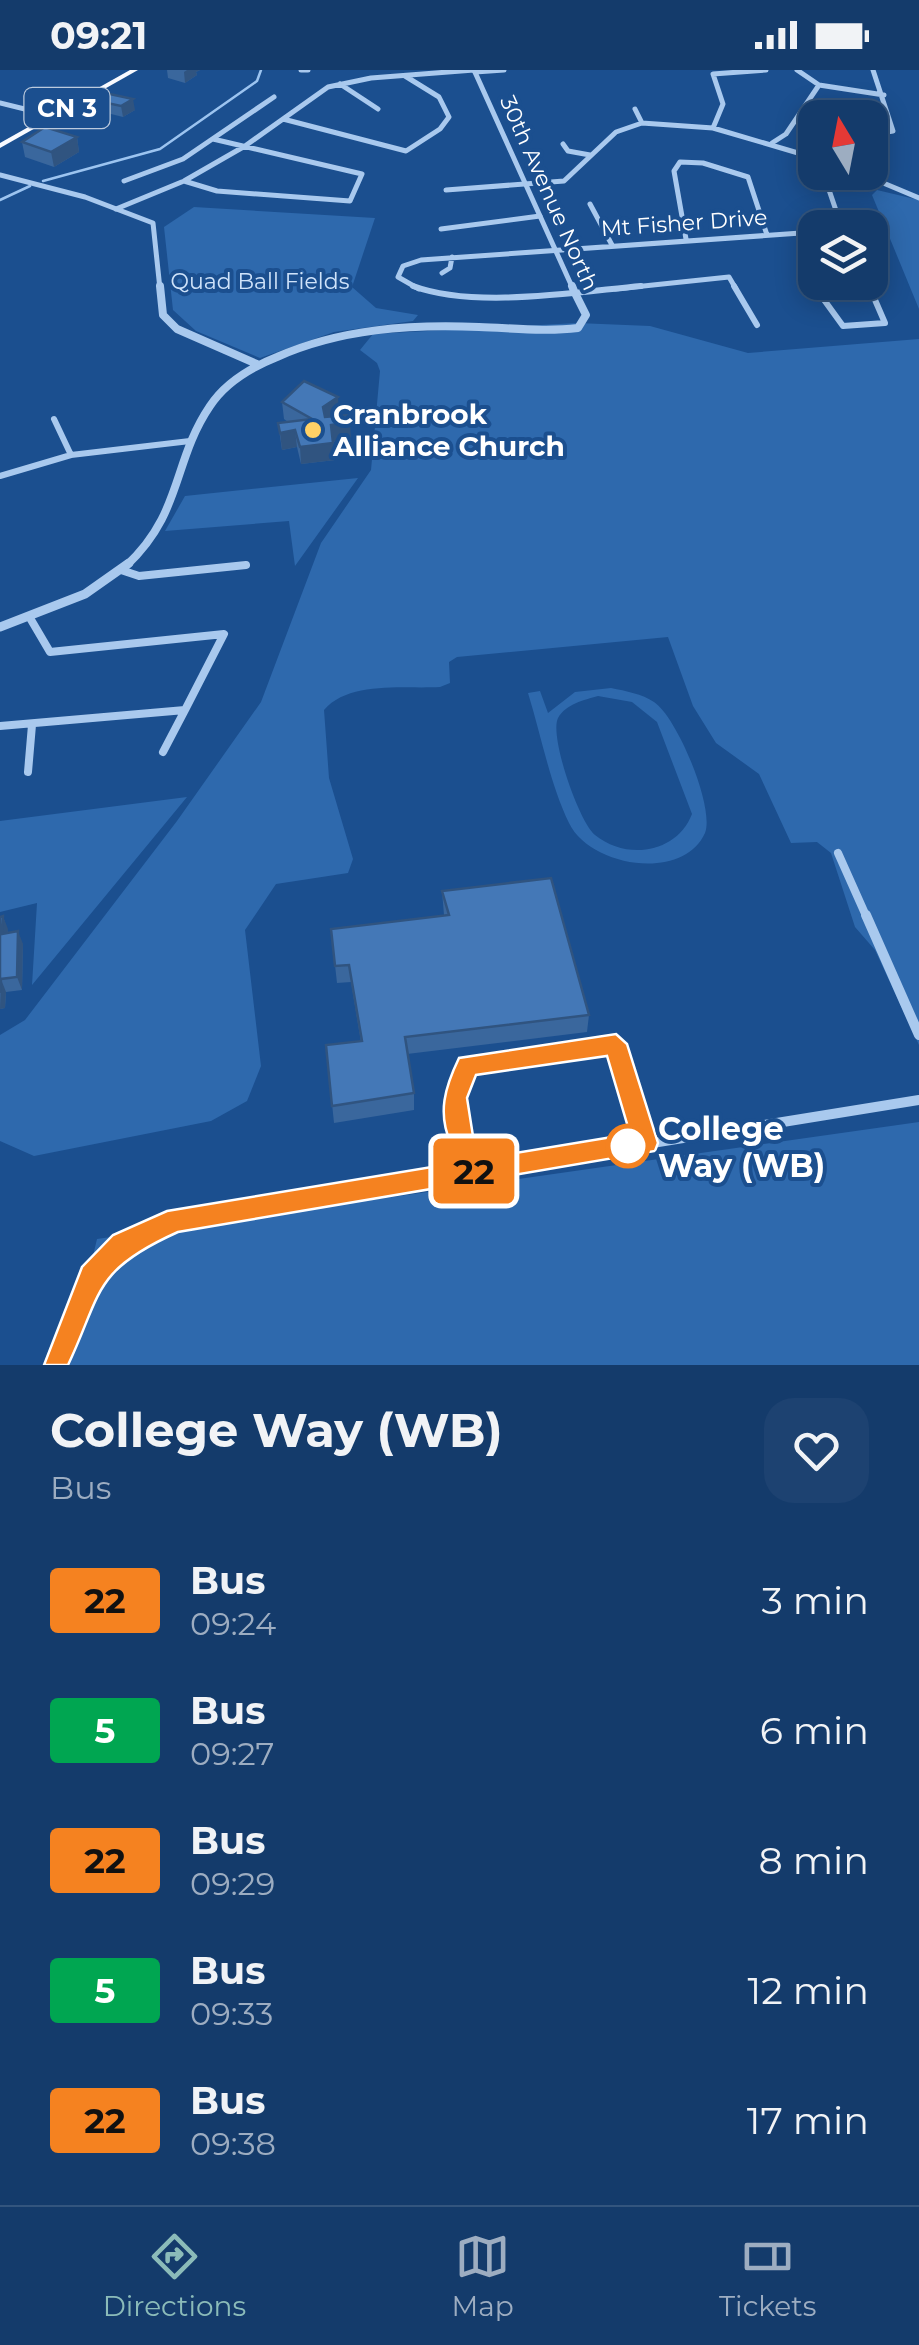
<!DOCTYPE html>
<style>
:root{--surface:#143b6b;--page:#1d4271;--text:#f1f3f6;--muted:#9dadc1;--line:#33557e;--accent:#8bbbb9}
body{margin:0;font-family:Montserrat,sans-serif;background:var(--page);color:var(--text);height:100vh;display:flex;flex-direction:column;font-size:38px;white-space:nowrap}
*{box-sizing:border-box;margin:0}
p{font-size:32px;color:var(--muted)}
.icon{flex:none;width:55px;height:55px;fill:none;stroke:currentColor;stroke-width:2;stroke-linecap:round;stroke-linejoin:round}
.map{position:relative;height:1295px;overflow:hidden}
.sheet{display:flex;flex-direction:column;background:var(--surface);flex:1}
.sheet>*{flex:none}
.badge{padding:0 20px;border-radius:8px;font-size:35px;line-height:65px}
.needle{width:65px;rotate:350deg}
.tools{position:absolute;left:798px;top:30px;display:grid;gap:20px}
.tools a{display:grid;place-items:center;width:90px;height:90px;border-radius:20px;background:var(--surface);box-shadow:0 5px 25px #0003,0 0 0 2px var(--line);font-size:50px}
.map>.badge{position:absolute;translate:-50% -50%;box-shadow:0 0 0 5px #fff}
.round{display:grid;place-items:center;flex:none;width:105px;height:105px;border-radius:30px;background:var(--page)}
.headline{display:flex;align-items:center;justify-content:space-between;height:170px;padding:0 50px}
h1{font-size:48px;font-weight:700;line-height:75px}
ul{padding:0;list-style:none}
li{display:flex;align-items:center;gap:30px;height:130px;padding:0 50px}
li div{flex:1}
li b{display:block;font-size:38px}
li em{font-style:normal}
li .badge{min-width:110px;font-weight:700;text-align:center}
.status{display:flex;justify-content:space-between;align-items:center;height:70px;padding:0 50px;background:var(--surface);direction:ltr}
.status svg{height:28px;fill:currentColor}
.dock{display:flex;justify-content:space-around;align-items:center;height:140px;border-top:2px solid var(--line);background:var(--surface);font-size:28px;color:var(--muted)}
.dock a{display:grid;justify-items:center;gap:5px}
.dock .selected{color:var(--accent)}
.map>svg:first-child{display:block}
</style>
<div class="status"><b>09:21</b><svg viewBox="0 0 49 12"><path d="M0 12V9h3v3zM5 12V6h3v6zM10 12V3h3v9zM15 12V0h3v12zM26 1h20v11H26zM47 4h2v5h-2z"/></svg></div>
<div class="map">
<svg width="919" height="1295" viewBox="0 0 919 1295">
<rect width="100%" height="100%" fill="#1b4f8f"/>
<!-- green -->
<path fill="#2e69ad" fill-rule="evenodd" d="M 877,120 L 919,130 L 919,239 L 872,125 Z
M 194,137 L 375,148 L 352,217 L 376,238 L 418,245 L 413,251 L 334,262 L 260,288 L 196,261 L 173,240 L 164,157 Z
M 577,253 L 650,256 L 748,283 L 919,269 L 919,975 L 875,880 L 855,857 L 831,783 L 817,772 L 791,773 L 759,704 L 716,673 L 693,636 L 668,567 L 457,587 L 449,592 L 450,613 L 440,617 C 404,619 349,611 324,640 L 329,708 L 353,789 L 348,803 L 276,814 L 245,860 L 261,996 L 247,1031 L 211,1051 L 34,1086 L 0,1071 L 0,965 L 25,950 L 177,751 L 261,632 L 321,473 L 371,400 L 380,301 L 377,293 L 360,280 L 373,264 Z
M 358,408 L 295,496 L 289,451 L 165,461 L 185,426 Z
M 611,618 C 626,621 642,624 654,632 C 677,647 715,738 705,763 C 683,812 590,797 569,753 C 550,714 541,665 528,623 L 540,621 L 548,643 L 575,622 ZM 598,626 L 632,632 L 657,652 L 692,744 C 677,783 627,791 595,765 C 579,752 549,666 558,648 C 566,634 584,630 598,626 Z
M 187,727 L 32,915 L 37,833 L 0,842 L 0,751 Z
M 919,1052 L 919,1295 L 67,1295 L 97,1169 Z"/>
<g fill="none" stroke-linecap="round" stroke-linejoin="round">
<!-- stream -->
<path stroke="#9cc4f0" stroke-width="2.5" d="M 43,111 L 160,79 L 257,11 L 261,0
M 0,130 L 30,116"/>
<!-- minor-far3 -->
<path stroke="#a9c9ee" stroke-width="5" d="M 301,0 L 308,0
M 797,0 L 819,15 L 884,25
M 475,2 L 504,0
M 340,14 L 378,39
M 0,33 L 53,46
M 635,39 L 642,53
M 283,49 L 406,81 L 440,59 L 449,47 L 439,27 L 405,6
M 796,49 L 815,53
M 713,58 L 723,34 L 713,4 L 766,0
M 870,65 L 893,61 L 873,0
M 772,73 L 786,64 L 819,15
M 563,74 L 568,81 L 590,85
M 857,102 L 919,128
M 124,111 L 183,89 L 274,27
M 184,111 L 217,121 L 350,131 L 362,104 L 213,69
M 446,120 L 564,111 L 616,62 L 642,53 L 713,58 L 815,88
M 590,134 L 612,175
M 116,139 L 184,111 L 245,76 L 328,17 L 371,8 L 474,0
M 842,158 L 828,117 L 846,102
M 441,159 L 540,146
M 686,169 L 674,101 L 680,92 L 703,93 L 748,107 L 767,165
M 815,199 L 802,200 L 816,219
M 442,203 L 450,198 L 452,187
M 867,212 L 870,219
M 419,219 L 398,207 L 403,196 L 421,190 L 815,162
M 615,219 L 729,207 L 736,219"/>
<!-- minor-far2 -->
<path stroke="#a9c9ee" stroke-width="6" d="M 413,216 C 474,239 576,222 641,216
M 734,216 L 757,255
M 814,216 L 843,256 L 885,253 L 869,216
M 54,349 L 71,385
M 0,406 L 71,385 L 190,371
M 240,496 L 246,495"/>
<!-- minor-far1 -->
<path stroke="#a9c9ee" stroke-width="8" d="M 121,500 L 139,506 L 246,495
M 0,656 L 185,640 L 224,564 L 50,582 L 30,548
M 163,682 L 185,640
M 28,702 L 32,655
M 838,783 L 867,848"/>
<!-- minor -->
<path stroke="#a9c9ee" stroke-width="10" d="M 866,845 L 919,965
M 58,1295 L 92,1207 L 122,1174 L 176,1150 L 919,1030"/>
<!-- tertiary-far2 -->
<path stroke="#a9c9ee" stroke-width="5" d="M 474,0 L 573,219
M 0,105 L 85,127 L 153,153 L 160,219"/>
<!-- tertiary-far1 -->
<path stroke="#a9c9ee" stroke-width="8" d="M 160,216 L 163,245 L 177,259 L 259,295
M 572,216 L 574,221
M 126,496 C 183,443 172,392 210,336 C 225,313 252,297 277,287 C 340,259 410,254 479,257 C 512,258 545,262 578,258 L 586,245 L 575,223"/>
<!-- tertiary -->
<path stroke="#a9c9ee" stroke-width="9" d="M 0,557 L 85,524 L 129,493"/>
<!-- trunk -->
<path fill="#f8faff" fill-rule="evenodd" d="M 130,0 L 138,0 L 0,78 L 0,73 Z"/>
</g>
<!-- wall -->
<path fill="#3a679d" d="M 167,0 L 200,0 L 196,2 L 197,5 L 185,13 L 168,8 Z
M 93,30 L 135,40 L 123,47 L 95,40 Z
M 77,67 L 79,82 L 54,97 L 25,87 L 22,72 Z
M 282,332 L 339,344 L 335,346 L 351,369 L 333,372 L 335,390 L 301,394 L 297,377 L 282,380 L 278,353 L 288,352 L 284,349 Z
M 442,821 L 589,945 L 587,962 L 407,984 L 414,1023 L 414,1040 L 334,1053 L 326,975 L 361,972 L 351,912 L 337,913 L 331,859 L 444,845 Z
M 3,846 L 8,863 L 23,874 L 22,920 L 6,922 L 5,938 L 0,939 L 0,847 Z"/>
<!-- shaded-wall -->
<path fill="#305480" d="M 187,0 L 200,0 L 196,2 L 197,5 L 185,13 L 184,2 Z
M 133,29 L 135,40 L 123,47 L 121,36 Z
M 77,67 L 79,82 L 54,97 L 51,82 Z
M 338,327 L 339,344 L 324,354 L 323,337 Z
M 350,352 L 351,369 L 332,372 L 331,355 Z
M 295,360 L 297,377 L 282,380 L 280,363 Z
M 333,373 L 335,390 L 301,394 L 300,377 Z
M 3,846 L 8,859 L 6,877 L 2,864 Z
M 18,861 L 23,874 L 22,920 L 17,907 Z
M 1,909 L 6,922 L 5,938 L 0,939 Z"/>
<!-- building -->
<path fill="#4478b7" stroke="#305480" stroke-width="2.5" d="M 105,23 L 133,29 L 121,36 L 93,30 Z
M 45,57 L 77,67 L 51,82 L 22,72 Z
M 304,311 L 338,327 L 323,337 L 325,347 L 349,345 L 350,352 L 331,355 L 333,373 L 300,377 L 295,360 L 280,363 L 278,353 L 312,349 L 282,332 Z
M 551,808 L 589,945 L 405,967 L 414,1023 L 332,1036 L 326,975 L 362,971 L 349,895 L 335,896 L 331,859 L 449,845 L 442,821 Z
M 3,846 L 2,864 L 18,861 L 17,907 L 1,909 L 0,923 L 0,847 Z"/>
<!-- line -->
<path fill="#f58220" stroke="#fff" stroke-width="2.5" d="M 616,964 L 627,974 L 658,1073 L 655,1081 L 178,1162 C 91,1201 102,1224 68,1295 L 44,1295 L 82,1197 L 113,1165 L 167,1141 L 630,1064 L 607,986 L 476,1005 L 467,1028 L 473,1066 L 469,1074 L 460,1077 L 451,1074 C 437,1043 445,1017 459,988 Z"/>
<!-- markers -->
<circle fill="#ffd166" stroke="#1b4f8f" stroke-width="4" cx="313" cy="360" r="10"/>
<circle fill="#fff" stroke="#f58220" stroke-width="5" cx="628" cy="1076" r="20"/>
<g text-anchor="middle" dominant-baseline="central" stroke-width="8" stroke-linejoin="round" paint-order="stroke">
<!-- far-street labels -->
<g font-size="22" fill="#fff" stroke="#1b4f8f">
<text transform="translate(549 123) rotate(66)">30th Avenue North</text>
<text transform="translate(684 153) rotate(-4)">Mt Fisher Drive</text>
</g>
<!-- far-park labels -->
<g font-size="22" fill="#cfe3fa" stroke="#1b4f8f">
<text x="260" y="211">Quad Ball Fields</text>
</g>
<!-- shield labels -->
<rect fill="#1b4f8f" stroke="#bbcadd" stroke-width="2.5" x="24.5" y="18" width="85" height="40" rx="8"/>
<g font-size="25" font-weight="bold" fill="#fff">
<text x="67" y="38">CN 3</text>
</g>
<!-- poi labels -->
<g font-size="28" font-weight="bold" fill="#fff" stroke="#1b4f8f" text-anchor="start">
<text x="333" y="344">Cranbrook<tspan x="333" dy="32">Alliance Church</tspan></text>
</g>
<!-- near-stop labels -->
<g font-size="32" font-weight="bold" fill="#fff" stroke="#1b4f8f" text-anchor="start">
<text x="658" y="1058">College<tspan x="658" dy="37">Way (WB)</tspan></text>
</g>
</g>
</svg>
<div class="tools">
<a><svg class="needle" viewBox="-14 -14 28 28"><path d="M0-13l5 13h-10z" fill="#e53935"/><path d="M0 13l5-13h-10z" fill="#9dadc1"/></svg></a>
<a><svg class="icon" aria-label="layers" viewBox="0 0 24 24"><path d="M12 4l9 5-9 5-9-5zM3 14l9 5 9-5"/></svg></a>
</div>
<b class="badge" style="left:474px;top:1101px;background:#f58220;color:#111">22</b>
</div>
<section class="sheet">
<div class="headline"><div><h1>College Way (WB)</h1><p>Bus</p></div><a class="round"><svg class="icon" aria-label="heart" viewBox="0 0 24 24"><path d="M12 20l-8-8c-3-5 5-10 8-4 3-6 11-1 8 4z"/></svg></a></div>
<ul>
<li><span class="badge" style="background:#f58220;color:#111">22</span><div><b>Bus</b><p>09:24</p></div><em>3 min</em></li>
<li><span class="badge" style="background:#00a651;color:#fff">5</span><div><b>Bus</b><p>09:27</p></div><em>6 min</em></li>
<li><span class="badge" style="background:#f58220;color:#111">22</span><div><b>Bus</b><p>09:29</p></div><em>8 min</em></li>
<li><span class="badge" style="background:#00a651;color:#fff">5</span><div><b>Bus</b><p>09:33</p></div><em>12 min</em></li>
<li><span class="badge" style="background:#f58220;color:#111">22</span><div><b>Bus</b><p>09:38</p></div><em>17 min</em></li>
</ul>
</section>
<nav class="dock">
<a class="selected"><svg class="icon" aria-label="directions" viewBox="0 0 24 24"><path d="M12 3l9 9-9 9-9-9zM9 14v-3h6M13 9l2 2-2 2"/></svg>Directions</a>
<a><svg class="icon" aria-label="map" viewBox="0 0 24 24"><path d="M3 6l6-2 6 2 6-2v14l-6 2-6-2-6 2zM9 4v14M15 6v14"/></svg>Map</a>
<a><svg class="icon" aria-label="tickets" viewBox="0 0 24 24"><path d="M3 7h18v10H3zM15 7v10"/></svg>Tickets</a>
</nav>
